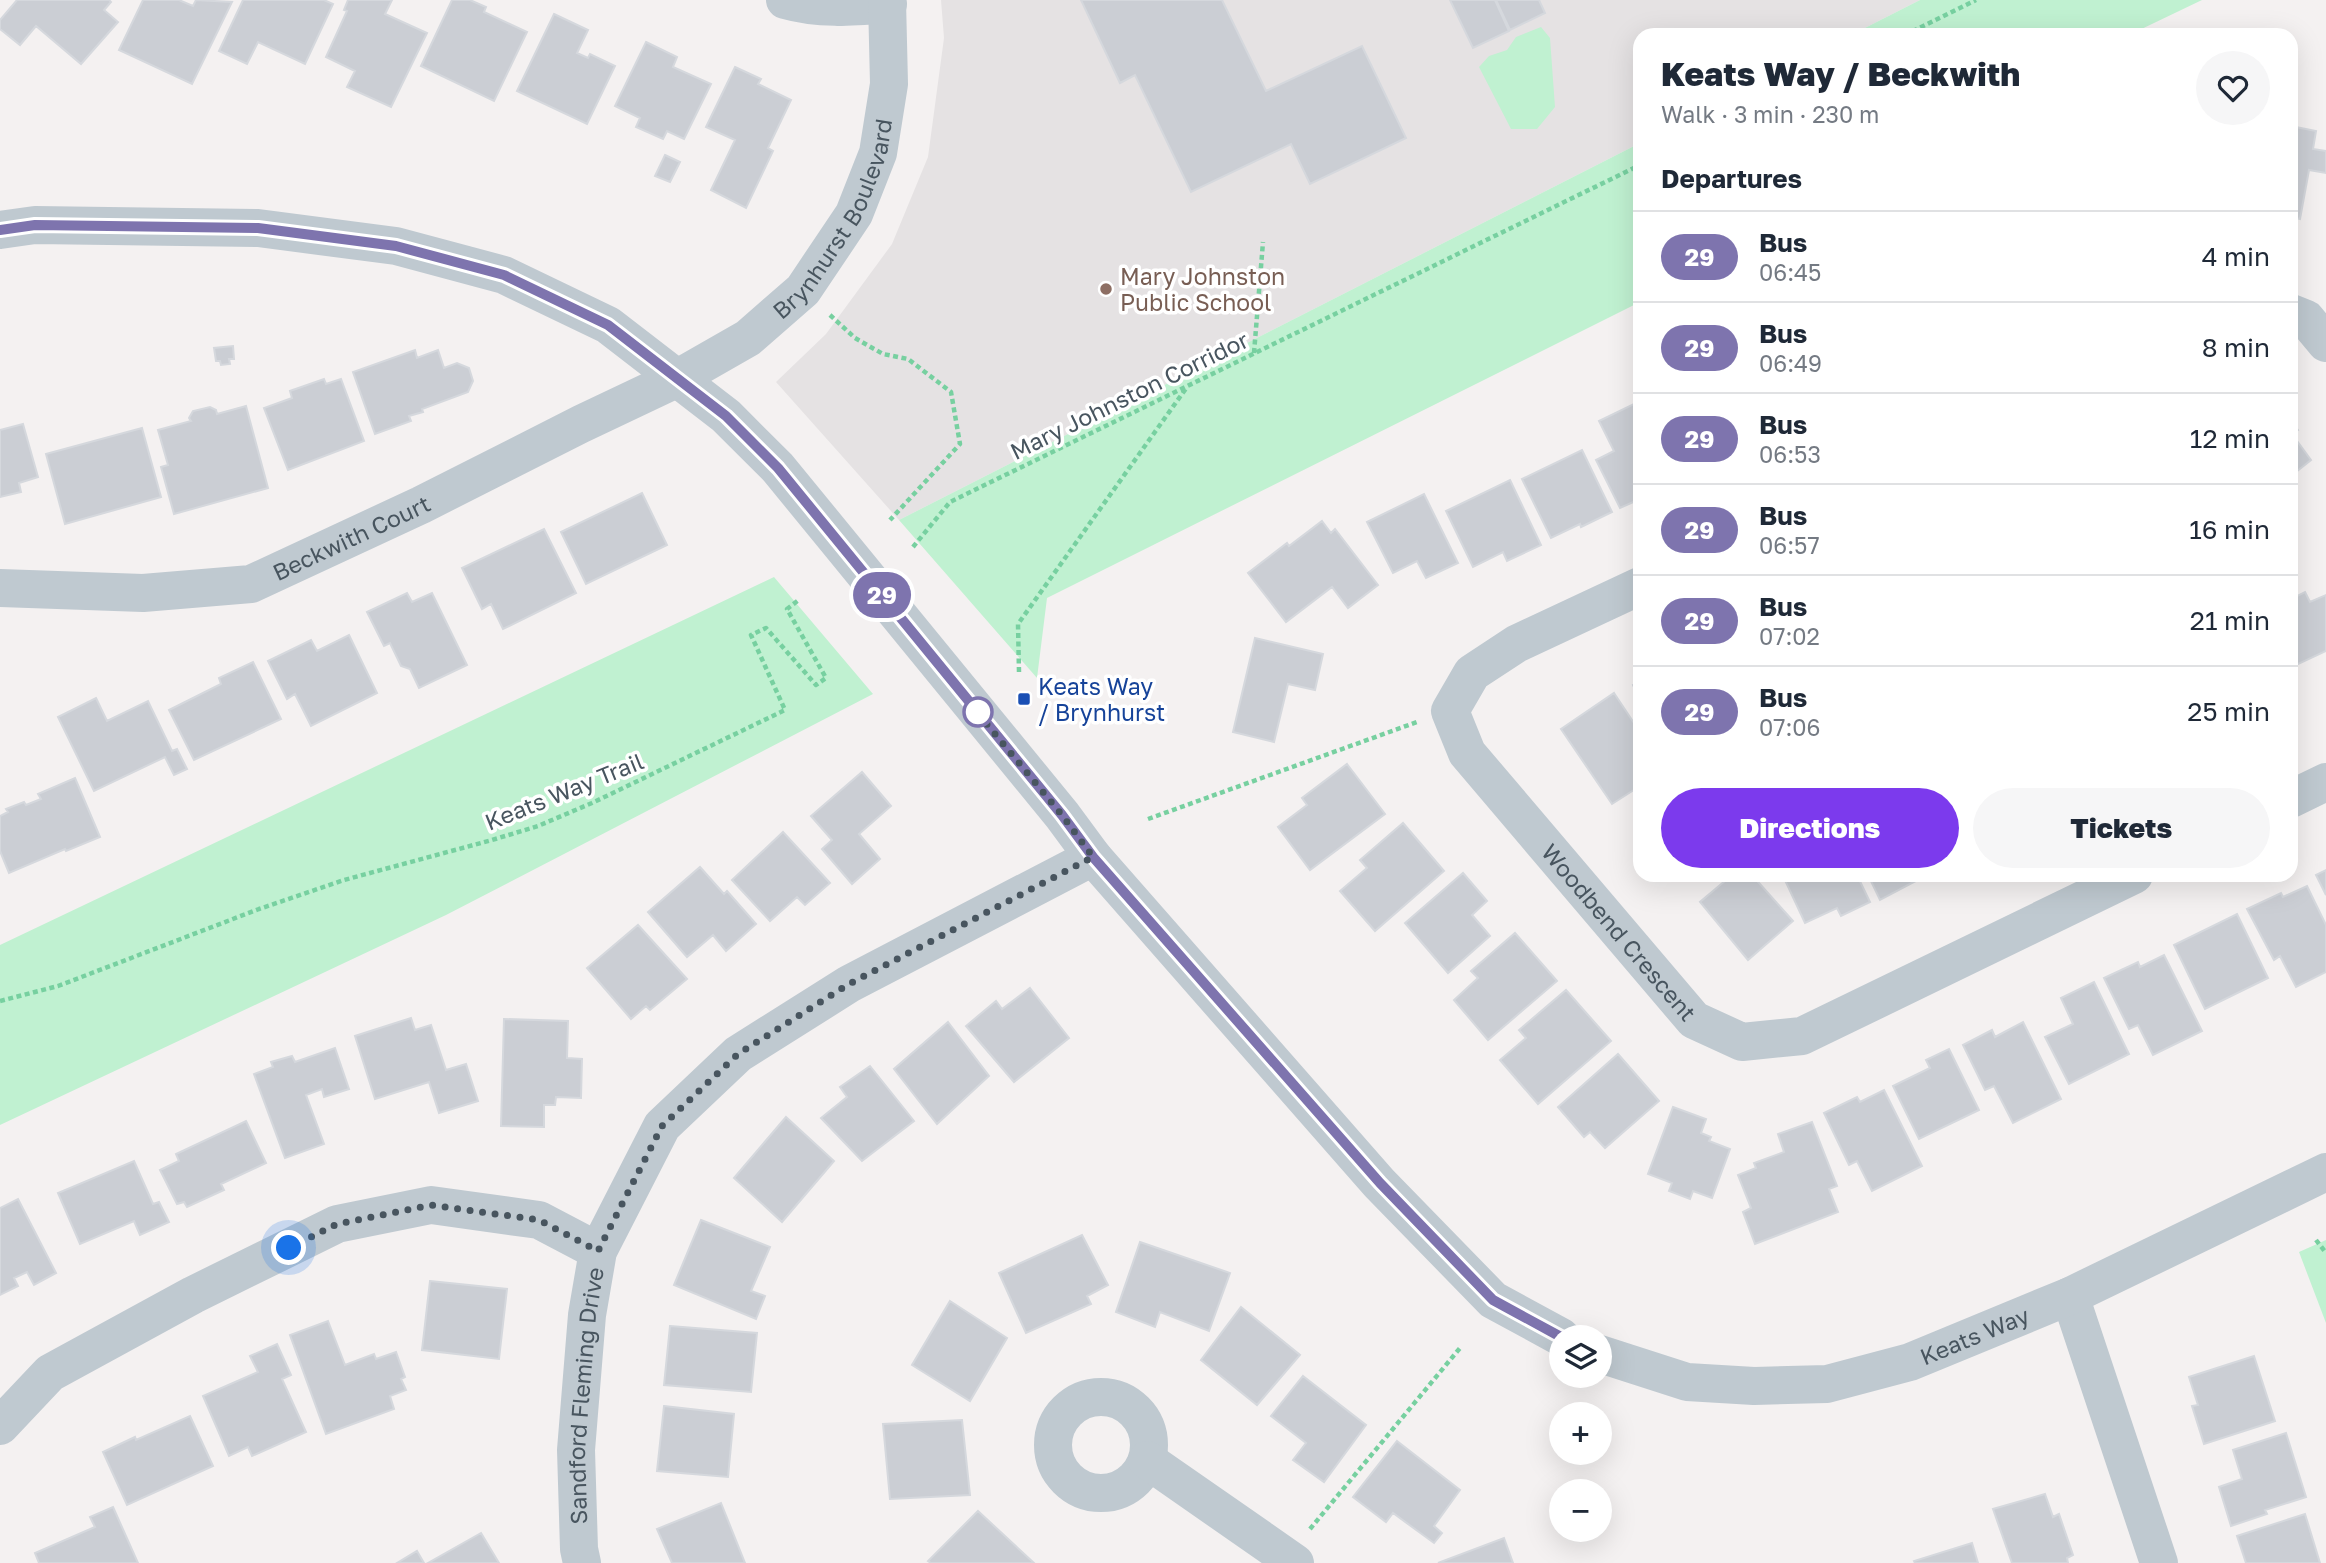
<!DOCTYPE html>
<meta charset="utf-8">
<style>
:root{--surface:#fff;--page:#f6f6f7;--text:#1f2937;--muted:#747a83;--line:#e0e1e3;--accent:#7c3aed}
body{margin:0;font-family:"Golos Text",sans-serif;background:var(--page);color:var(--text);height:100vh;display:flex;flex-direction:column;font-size:26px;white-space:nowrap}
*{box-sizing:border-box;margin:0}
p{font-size:23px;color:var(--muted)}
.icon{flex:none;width:38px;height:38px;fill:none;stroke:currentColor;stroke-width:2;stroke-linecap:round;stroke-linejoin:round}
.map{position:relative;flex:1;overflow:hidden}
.side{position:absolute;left:1633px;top:28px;width:665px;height:854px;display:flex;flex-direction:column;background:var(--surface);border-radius:21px;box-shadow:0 7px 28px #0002}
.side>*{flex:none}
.badge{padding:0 14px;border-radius:23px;font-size:24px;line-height:46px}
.fabs{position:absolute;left:1549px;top:1325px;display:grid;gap:14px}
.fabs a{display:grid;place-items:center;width:63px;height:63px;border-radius:50%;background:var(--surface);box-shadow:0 7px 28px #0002;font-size:35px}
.you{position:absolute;width:35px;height:35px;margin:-18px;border:5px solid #fff;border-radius:50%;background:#1a73e8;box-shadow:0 0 0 10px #1a73e833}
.map>.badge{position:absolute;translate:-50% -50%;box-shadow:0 0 0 4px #fff}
h2{padding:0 28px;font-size:26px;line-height:63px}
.round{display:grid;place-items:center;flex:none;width:74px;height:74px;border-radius:37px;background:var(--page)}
.overview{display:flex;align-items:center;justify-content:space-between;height:119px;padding:0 28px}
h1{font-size:33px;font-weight:800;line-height:52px}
.button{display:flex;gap:14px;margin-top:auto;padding:14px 28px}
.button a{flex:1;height:80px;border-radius:42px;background:var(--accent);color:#fff;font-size:28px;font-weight:800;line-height:80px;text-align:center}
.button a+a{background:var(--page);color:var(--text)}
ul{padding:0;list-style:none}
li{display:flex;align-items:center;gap:21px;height:91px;padding:0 28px;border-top:2px solid var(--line)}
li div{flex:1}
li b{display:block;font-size:26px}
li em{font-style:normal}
li .badge{min-width:77px;font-weight:700;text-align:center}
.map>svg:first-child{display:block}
</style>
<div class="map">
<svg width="2326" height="1563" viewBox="0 0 2326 1563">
<rect width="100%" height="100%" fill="#f4f1f1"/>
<!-- education -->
<path fill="#e5e2e3" d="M 941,0 L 1920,0 L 1851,35 L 1640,35 L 1640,143 L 899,520 L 776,382 L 826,334 L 892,244 L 928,157 L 944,38 Z"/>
<!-- green -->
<path fill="#c0f1d1" d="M 1920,0 L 2202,0 L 2129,35 L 1851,35 Z
M 1541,27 L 1550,38 L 1555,107 L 1537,129 L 1511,129 L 1479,67 L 1489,56 L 1507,50 L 1516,37 Z
M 1640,143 L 1640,302 L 1047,598 L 1037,678 L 899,520 Z
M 774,577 L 873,694 L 446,915 L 0,1125 L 0,945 Z
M 2326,1240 L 2326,1323 L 2299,1252 Z"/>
<!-- building -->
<path fill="#cbced4" stroke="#d5d8dd" stroke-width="2" d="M 17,0 L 109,0 L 111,2 L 104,10 L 118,22 L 81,64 L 36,26 L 20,45 L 0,29 L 0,20 Z
M 143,0 L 179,0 L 193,6 L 196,0 L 232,2 L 192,84 L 119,50 Z
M 243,0 L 324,0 L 333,4 L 305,64 L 258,42 L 247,64 L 219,51 Z
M 348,0 L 392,0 L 385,14 L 427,33 L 391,107 L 347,87 L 355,71 L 326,57 L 347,11 L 344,10 Z
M 452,0 L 470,0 L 486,7 L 484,12 L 527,32 L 494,101 L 421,66 Z
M 1081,0 L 1222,0 L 1266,91 L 1362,46 L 1406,138 L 1310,184 L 1291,144 L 1191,192 L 1135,75 L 1120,83 Z
M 1450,0 L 1495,0 L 1509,31 L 1473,48 Z
M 1496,0 L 1539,0 L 1545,13 L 1510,30 Z
M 554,14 L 588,30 L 577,53 L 588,58 L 590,54 L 615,66 L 587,124 L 517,91 Z
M 646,42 L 677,57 L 673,67 L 711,84 L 684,139 L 667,131 L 663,139 L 636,127 L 640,118 L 615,106 Z
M 735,67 L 761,79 L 758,84 L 791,100 L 768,148 L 773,151 L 746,208 L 711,190 L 735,140 L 706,127 Z
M 2291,126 L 2316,131 L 2313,149 L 2326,151 L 2326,173 L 2309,170 L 2300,219 L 2291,217 Z
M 665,155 L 680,162 L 670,182 L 655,176 Z
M 233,346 L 234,359 L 229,359 L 230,364 L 221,365 L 220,361 L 216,361 L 214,348 Z
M 415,350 L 417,358 L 438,350 L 444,368 L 457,363 L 469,368 L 473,381 L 468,392 L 422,409 L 423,412 L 409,416 L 411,421 L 375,434 L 353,372 Z
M 324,379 L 326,384 L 341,379 L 364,441 L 288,470 L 264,408 L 292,398 L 290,391 Z
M 1640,401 L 1640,499 L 1620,508 L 1596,460 L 1614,451 L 1599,421 Z
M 246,406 L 268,488 L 174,514 L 161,467 L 168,465 L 158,430 L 191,421 L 189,418 L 193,411 L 210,407 L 216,410 L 217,414 Z
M 2291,421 L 2298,430 L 2292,434 L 2311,460 L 2291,476 Z
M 23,424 L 38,477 L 19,483 L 21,492 L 0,497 L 0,430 Z
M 142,428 L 161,497 L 65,524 L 46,454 Z
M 1582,450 L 1612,512 L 1581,527 L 1580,524 L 1551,538 L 1522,479 Z
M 1510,480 L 1541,545 L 1507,561 L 1503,552 L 1473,567 L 1446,511 Z
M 642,493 L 667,545 L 586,584 L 561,532 Z
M 1424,494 L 1458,563 L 1426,578 L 1417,561 L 1393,573 L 1367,522 Z
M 1322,521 L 1331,533 L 1335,529 L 1378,585 L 1348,608 L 1332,587 L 1286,622 L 1248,573 L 1287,543 L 1289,546 Z
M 544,529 L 576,593 L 503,629 L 491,604 L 482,609 L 462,568 Z
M 2305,592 L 2310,602 L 2326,595 L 2326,651 L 2294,666 L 2291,659 L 2291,599 Z
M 407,593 L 412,602 L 432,593 L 467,665 L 419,688 L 410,669 L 401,666 L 390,643 L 384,646 L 367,612 Z
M 349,635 L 377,693 L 311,726 L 295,694 L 287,699 L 268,661 L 311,640 L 317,651 Z
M 1255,638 L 1323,654 L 1315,690 L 1288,684 L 1274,742 L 1233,732 Z
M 253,662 L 281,719 L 194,760 L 169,710 L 221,684 L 219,678 Z
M 1640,682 L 1640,699 L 1633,685 Z
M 1614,693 L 1640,732 L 1640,786 L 1612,804 L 1561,729 Z
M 96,698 L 107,721 L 148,701 L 172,751 L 177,749 L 187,769 L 174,775 L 165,757 L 94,791 L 58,717 Z
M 1347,764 L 1385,814 L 1310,870 L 1278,827 L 1307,805 L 1302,798 Z
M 862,772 L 891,806 L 859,834 L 880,859 L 852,884 L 822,849 L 832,840 L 811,816 Z
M 75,778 L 100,837 L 66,851 L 65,849 L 9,873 L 0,851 L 0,816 L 8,812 L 6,809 L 24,802 L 26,805 L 41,799 L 38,794 Z
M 1403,823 L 1444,871 L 1375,931 L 1340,891 L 1367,868 L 1360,860 Z
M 783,832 L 830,883 L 805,905 L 797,897 L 770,921 L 732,880 Z
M 700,867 L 724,894 L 727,891 L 756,924 L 726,951 L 713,935 L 687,957 L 648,912 Z
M 2326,870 L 2326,895 L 2316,875 Z
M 1463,873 L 1487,901 L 1472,915 L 1490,936 L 1448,973 L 1405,923 Z
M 1732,875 L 1752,875 L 1793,921 L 1748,960 L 1700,902 Z
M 1785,875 L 1857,875 L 1870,902 L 1841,916 L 1837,908 L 1805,923 L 1783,876 Z
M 1868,875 L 1927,875 L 1880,900 Z
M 2307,886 L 2326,925 L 2326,972 L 2296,987 L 2280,956 L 2274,960 L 2247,909 L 2281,893 L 2283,897 Z
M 2237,914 L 2268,978 L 2205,1009 L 2174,945 Z
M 638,925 L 687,979 L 650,1010 L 646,1006 L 631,1019 L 587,968 Z
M 1515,933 L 1557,981 L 1488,1040 L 1454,1000 L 1478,978 L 1471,971 Z
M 2164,955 L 2202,1031 L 2153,1055 L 2138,1025 L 2129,1029 L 2104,978 L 2138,962 L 2140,967 Z
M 2094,982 L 2129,1054 L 2069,1084 L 2045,1037 L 2073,1024 L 2061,998 Z
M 1030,988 L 1069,1038 L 1014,1082 L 966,1026 L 996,1001 L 1002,1009 Z
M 1566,990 L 1611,1041 L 1538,1104 L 1500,1060 L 1526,1038 L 1519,1030 Z
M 411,1018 L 415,1030 L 431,1025 L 446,1070 L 466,1064 L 478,1101 L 439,1113 L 429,1082 L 375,1099 L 355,1036 Z
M 504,1019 L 568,1021 L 567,1058 L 582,1059 L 581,1098 L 556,1097 L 555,1105 L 544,1105 L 544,1127 L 501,1126 Z
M 948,1022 L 989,1076 L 937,1124 L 894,1069 Z
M 2023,1022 L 2061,1099 L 2013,1123 L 1994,1086 L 1985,1090 L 1963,1045 L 1992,1030 L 1995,1037 Z
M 335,1048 L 349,1089 L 324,1097 L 322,1089 L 306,1095 L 324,1144 L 285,1158 L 254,1074 L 273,1067 L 271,1062 L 292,1056 L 295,1062 Z
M 1949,1049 L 1979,1110 L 1919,1139 L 1893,1086 L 1930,1068 L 1926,1060 Z
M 1618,1054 L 1659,1101 L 1605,1148 L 1590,1132 L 1584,1137 L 1558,1107 Z
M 870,1066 L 914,1121 L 862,1161 L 821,1118 L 847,1097 L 840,1087 Z
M 1884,1090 L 1922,1166 L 1872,1191 L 1857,1161 L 1849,1165 L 1824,1113 L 1857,1097 L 1860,1102 Z
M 1673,1107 L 1706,1119 L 1701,1133 L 1711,1137 L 1709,1141 L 1730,1149 L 1712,1198 L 1693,1191 L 1690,1199 L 1669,1191 L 1672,1183 L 1648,1174 Z
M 786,1117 L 834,1161 L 782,1222 L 734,1178 Z
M 246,1121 L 266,1163 L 221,1184 L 224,1190 L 187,1207 L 184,1202 L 177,1204 L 160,1170 L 179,1161 L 176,1154 Z
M 1812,1122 L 1837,1186 L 1829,1189 L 1838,1212 L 1755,1244 L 1743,1212 L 1751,1208 L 1738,1175 L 1756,1168 L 1754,1163 L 1784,1152 L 1778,1134 Z
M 134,1161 L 153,1204 L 159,1202 L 169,1222 L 140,1235 L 134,1221 L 80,1244 L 58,1193 Z
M 18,1199 L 56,1273 L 34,1285 L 27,1272 L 14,1278 L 18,1286 L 0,1295 L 0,1208 Z
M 701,1220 L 770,1247 L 751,1291 L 765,1296 L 756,1319 L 674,1285 Z
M 1082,1235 L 1108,1285 L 1087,1296 L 1091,1304 L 1026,1333 L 999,1273 Z
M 1140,1242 L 1230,1273 L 1209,1331 L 1160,1312 L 1155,1327 L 1116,1312 Z
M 430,1281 L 507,1289 L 499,1359 L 422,1350 Z
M 950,1301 L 1007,1338 L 970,1401 L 912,1365 Z
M 1241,1307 L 1300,1355 L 1257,1405 L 1201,1360 Z
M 328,1321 L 345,1365 L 374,1354 L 376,1359 L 396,1352 L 405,1377 L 401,1379 L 406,1390 L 390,1396 L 394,1409 L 326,1434 L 290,1335 Z
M 670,1326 L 757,1333 L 751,1392 L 664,1385 Z
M 277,1344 L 291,1375 L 282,1379 L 306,1432 L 252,1456 L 248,1447 L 229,1456 L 203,1396 L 258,1372 L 250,1356 Z
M 2254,1356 L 2275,1421 L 2204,1444 L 2192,1406 L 2198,1405 L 2189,1377 Z
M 1303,1376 L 1366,1425 L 1324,1482 L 1293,1460 L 1306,1443 L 1271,1416 Z
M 664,1406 L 734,1414 L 728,1477 L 657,1471 Z
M 190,1416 L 213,1466 L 127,1505 L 103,1452 L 135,1437 L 136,1440 Z
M 962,1420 L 970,1495 L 890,1499 L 883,1424 Z
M 2286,1433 L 2306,1497 L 2265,1510 L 2267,1514 L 2231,1526 L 2219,1487 L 2242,1479 L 2233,1450 Z
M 1397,1441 L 1460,1490 L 1434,1526 L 1442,1533 L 1434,1543 L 1393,1513 L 1386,1522 L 1353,1497 Z
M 2045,1494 L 2053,1517 L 2059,1514 L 2073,1555 L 2067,1558 L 2068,1563 L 2012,1563 L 1993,1509 Z
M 721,1503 L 745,1563 L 672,1563 L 657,1529 Z
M 113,1507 L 138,1563 L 39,1563 L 35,1553 L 95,1527 L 90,1517 Z
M 978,1511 L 1034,1563 L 931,1563 L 928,1561 Z
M 2305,1514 L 2320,1563 L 2246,1563 L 2237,1536 Z
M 481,1533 L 499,1563 L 428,1563 Z
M 1504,1538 L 1513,1563 L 1438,1563 Z
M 1972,1543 L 1978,1563 L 1915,1563 L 1914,1561 Z
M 417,1551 L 424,1563 L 397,1563 Z"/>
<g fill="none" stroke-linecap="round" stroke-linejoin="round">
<!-- path -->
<path stroke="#77d0a0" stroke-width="4.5" stroke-dasharray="5 3.5" stroke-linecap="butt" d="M 1905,35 L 1976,0
M 830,315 L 855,338 L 883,354 L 908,359 L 951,392 L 960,444 L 890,520
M 1254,353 L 1263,242
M 913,547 L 950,502 L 1640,165
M 1019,672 L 1018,624 L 1187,387
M 1148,819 L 1417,722
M 0,1001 L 58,986 L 259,909 L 344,880 L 492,840 L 538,826 L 592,803 L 785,710 L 751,635 L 766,628 L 816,685 L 826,678 L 787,609 L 800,599
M 2316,1240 L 2326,1253
M 1310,1529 L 1460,1348"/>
<!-- minor -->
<g stroke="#bfc9d0" stroke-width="38">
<path d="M 785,0 C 820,10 852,7 888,4"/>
<path d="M 0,230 L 35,225 L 258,228 L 396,246 L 504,275 L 608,325 L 726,416 L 778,468 L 1062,815 L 1093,857 L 1379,1183 L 1493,1300 L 1561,1337"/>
<path d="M 2291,313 L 2306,319 L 2326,343"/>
<path id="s1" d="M 1640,586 L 1516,644 L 1472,673 L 1450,711 L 1467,753 L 1694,1020 L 1742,1042 L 1802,1036 L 2134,875"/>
<path id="s2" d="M 0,588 L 143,593 L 251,584 L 421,505 L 581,424 L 678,378 L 748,338 L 803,290 L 854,214 L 878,153 L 889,84 L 887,0"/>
<path d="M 2291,799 L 2326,782"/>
<path d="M 2070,1296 L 2159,1563"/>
<path id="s3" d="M 1600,1354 L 1687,1382 L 1754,1386 L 1827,1384 L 1910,1362 L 2070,1296 L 2326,1172"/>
<circle cx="1101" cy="1445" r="48"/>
<path d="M 0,1426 L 50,1373 L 193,1295 L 337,1224 L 431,1205 L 539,1220 L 598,1251"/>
<path d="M 1147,1460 L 1295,1563"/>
<path id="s4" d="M 582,1563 L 579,1549 L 576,1450 L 587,1315 L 598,1251 L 662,1126 L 738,1054 L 849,984 L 1093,857"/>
</g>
</g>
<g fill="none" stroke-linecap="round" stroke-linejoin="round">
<!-- line casing -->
<g stroke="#fff" stroke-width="16">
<path id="line" d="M 0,230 L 35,225 L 258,228 L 396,246 L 504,275 L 608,325 L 726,416 L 778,468 L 1062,815 L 1093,857 L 1380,1183 L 1493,1300 L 1561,1337"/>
</g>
<!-- line -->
<use href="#line" stroke="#7e74ae" stroke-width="10"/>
<!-- walk -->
<path stroke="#48555f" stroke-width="7" stroke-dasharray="0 12.6" d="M 289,1248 L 337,1224 L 431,1205 L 539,1220 L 598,1251 L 662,1126 L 738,1054 L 849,984 L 1093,857 L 1062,815 L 976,711 L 978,712"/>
</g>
<!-- markers -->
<circle fill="#8d6e63" stroke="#fff" stroke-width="2.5" cx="1106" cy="289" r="7"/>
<rect fill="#1a4fb4" stroke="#fff" stroke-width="2.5" x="1017" y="692" width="14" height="14" rx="3.5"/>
<circle fill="#fff" stroke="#7e74ae" stroke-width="3.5" cx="978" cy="712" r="14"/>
<g text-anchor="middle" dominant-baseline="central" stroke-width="7" stroke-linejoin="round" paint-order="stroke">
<!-- street labels -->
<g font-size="23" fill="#48555f" stroke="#fff">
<text stroke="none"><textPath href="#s2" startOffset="957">Brynhurst Boulevard</textPath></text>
<text transform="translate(1129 395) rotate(-26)">Mary Johnston Corridor</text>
<text stroke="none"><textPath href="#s2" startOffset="362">Beckwith Court</textPath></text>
<text transform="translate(564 791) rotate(-22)">Keats Way Trail</text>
<text stroke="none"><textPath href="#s1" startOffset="514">Woodbend Crescent</textPath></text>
<text stroke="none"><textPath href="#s3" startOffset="387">Keats Way</textPath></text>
<text stroke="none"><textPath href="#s4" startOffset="168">Sandford Fleming Drive</textPath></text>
</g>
<!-- education labels -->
<g font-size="23" fill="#785e54" stroke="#fff" text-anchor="start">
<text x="1120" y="276">Mary Johnston<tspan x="1120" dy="26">Public School</tspan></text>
</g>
<!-- transit labels -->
<g font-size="23" fill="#164399" stroke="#fff" text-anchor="start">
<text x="1038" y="686">Keats Way<tspan x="1038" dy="26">/ Brynhurst</tspan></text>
</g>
</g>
</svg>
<div class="fabs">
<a><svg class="icon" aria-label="layers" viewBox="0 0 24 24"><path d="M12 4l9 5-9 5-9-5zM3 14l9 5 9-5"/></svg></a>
<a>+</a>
<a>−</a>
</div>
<div class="you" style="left:289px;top:1248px"></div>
<b class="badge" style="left:882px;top:595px;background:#7e74ae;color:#fff">29</b>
<section class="side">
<div class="overview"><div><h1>Keats Way / Beckwith</h1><p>Walk · 3 min · 230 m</p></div><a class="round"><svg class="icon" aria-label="heart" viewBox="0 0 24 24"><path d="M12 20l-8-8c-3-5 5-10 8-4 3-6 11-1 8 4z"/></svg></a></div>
<h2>Departures</h2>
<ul>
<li><span class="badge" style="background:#7e74ae;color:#fff">29</span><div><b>Bus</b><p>06:45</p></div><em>4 min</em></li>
<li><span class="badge" style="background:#7e74ae;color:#fff">29</span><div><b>Bus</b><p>06:49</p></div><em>8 min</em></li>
<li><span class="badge" style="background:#7e74ae;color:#fff">29</span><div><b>Bus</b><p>06:53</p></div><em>12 min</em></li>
<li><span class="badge" style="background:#7e74ae;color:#fff">29</span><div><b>Bus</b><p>06:57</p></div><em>16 min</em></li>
<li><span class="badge" style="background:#7e74ae;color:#fff">29</span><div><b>Bus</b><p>07:02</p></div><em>21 min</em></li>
<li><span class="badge" style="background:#7e74ae;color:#fff">29</span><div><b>Bus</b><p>07:06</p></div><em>25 min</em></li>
</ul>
<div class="button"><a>Directions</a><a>Tickets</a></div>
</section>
</div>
